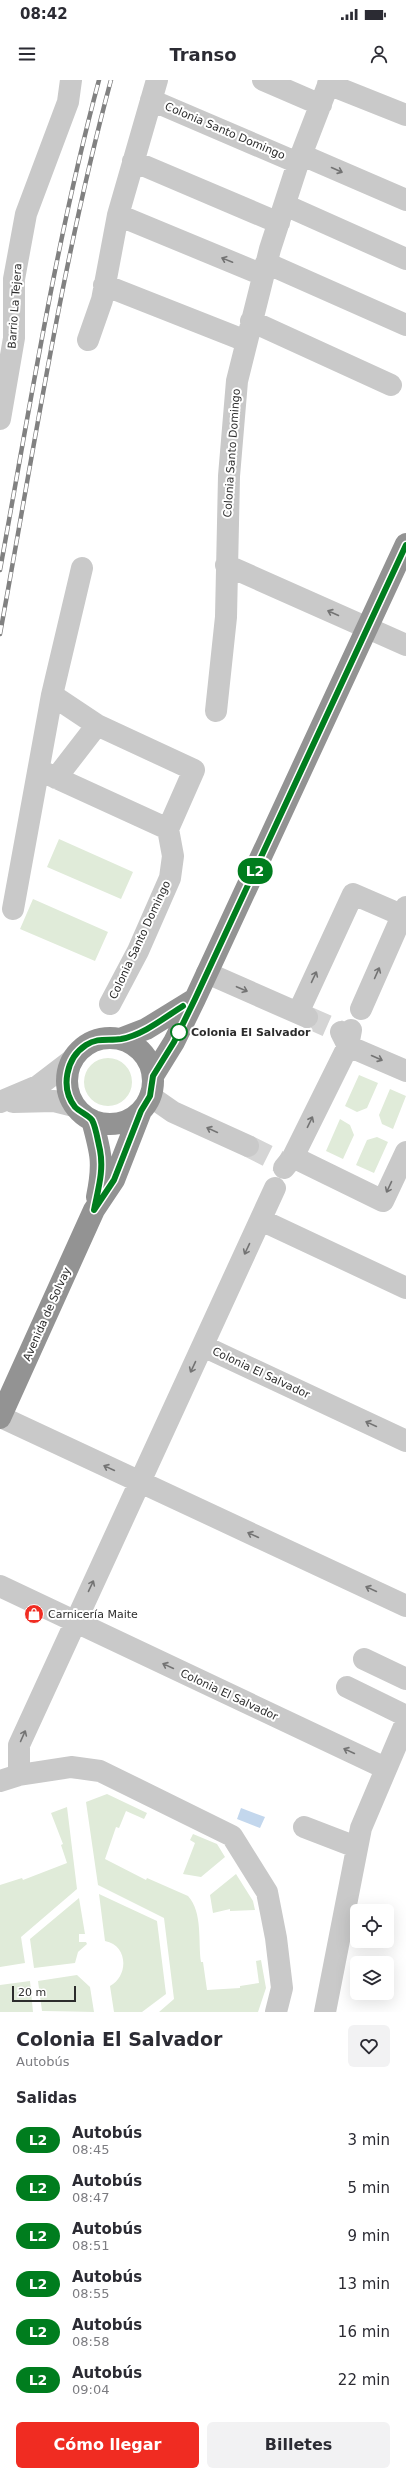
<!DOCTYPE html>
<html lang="es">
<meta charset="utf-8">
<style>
:root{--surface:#fff;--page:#f2f2f3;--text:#2b2b33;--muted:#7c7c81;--accent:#f02c22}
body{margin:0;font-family:"DejaVu Sans",sans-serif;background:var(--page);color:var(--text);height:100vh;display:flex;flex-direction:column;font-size:15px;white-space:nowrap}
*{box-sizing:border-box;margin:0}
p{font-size:13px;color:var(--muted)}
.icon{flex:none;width:22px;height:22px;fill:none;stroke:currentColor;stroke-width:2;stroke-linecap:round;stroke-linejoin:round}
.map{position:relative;height:1932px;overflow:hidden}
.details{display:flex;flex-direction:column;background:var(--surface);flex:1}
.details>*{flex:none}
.badge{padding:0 8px;border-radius:13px;font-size:14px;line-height:26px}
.buttons{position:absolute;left:350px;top:1824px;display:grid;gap:8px}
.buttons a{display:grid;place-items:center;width:44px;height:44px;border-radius:6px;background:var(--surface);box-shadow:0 4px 16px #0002;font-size:20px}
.scale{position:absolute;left:12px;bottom:10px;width:64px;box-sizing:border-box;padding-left:4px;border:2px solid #2c2c2c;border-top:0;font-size:11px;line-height:14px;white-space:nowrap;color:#2c2c2c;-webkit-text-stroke:3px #fff;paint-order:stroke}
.map>.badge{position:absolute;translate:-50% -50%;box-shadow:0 0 0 2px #fff}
h2{padding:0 16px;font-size:15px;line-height:36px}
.round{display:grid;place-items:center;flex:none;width:42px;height:42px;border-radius:6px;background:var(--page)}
.overview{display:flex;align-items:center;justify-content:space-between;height:68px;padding:0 16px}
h1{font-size:19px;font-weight:600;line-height:30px}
.cta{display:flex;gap:8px;margin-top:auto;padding:8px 16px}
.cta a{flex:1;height:46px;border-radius:6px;background:var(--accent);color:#fff;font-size:16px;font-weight:600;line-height:46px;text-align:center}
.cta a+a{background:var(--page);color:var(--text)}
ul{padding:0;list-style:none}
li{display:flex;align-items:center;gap:12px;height:48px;padding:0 16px}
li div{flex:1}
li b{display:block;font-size:15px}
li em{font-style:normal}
li .badge{min-width:44px;font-weight:700;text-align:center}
.status{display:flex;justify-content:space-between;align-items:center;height:28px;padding:0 20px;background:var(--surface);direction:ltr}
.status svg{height:11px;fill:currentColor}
header{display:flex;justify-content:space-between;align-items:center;height:52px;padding:0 16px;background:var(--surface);font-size:18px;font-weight:600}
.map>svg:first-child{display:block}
</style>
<div class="status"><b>08:42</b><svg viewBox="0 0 49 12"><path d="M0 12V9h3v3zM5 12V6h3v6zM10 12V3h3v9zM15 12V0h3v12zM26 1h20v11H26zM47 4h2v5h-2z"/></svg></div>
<header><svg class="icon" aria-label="menu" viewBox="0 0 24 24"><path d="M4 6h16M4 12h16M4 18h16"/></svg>Transo<svg class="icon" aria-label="person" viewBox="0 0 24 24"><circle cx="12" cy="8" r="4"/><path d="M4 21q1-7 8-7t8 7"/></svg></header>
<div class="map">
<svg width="406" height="1932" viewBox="0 0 406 1932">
<rect width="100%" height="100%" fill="#fff"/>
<!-- green -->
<path fill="#e0ebd9" d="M 59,759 L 133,792 L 121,819 L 47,787 Z
M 33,819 L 108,852 L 95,881 L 20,849 Z
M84 1002a24 24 0 1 1 48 0a24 24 0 1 1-48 0Z
M 359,995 L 378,1003 L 367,1028 L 357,1032 L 345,1026 Z
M 390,1009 L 406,1016 L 393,1049 L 382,1044 L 379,1035 Z
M 340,1039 L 350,1045 L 354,1055 L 343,1079 L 326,1071 Z
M 377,1057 L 388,1062 L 374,1093 L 356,1085 L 367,1060 Z
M 107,1714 L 147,1733 L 144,1739 L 126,1731 L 119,1748 L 116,1747 L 105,1779 L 146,1800 L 147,1798 L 188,1816 C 203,1832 198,1863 201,1882 L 203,1882 L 207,1910 L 240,1908 L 240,1906 L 259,1903 L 256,1881 L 261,1880 L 266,1908 L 258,1932 L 159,1932 L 174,1919 L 164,1838 L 98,1805 L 86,1722 Z
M 67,1727 L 77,1809 L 21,1857 L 25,1883 L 0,1887 L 0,1805 L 22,1798 L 23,1800 L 67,1783 L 61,1765 L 63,1764 L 51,1733 Z
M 193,1754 L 217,1764 L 225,1777 L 201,1797 L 183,1794 L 195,1763 L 190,1760 Z
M 236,1794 L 253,1821 L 255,1830 L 230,1831 L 230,1829 L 213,1833 L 210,1815 Z
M 99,1814 L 157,1841 L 166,1914 L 142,1932 L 114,1932 L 110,1906 C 129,1896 128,1865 105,1861 Z
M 79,1818 L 85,1854 L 79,1854 L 79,1862 L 86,1862 L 87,1864 L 78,1872 L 75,1883 L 34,1888 L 30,1859 Z
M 77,1895 L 90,1907 L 94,1932 L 42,1931 L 38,1901 Z
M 30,1901 L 33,1932 L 0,1932 L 0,1905 Z"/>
<!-- water -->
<path fill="#c3d7ed" d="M 241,1728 L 265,1737 L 260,1748 L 237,1739 Z"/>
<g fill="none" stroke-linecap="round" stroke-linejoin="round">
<!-- street-tunnel -->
<path stroke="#d5d5d5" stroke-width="22" stroke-dasharray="22 11" stroke-linecap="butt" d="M 307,937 L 341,952
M 248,1066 L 280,1082"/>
<!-- street -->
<path stroke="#c9c9c9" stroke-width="22" d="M 263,0 L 321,25
M 328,4 L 406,35
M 151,20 L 298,83
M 302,75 L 406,120
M 133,81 L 279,143
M 285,125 L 406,179
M 118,135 L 263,195
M 266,183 L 406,245
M 104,205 L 246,261
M 251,241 L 391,305
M 88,260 L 102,220 L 118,135 L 157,0
M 0,339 L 14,258 L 14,199 L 26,134 L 68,22 L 71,0
M 226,485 L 406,565
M 52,615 L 97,645 L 194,690 L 168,749 L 173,776 L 170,798 L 138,871 L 110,924
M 216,631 L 226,537 L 229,396 L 237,301 L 270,169 L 298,83 L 330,0
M 39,690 L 168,749
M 56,698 L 97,645
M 13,829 L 52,615 L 82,488
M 207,893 L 307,937
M 361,929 L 406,827
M 298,933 L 353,814 L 406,837
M 341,952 L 348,966 L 406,991
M 150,1016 L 173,1032 L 248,1066
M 0,1022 L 38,1006 L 72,980
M 13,1022 L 54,1021 L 74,1026
M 293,1077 L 383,1121 L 406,1072
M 284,1088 L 293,1077 L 348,966 L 351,950
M 261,1140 L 406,1208
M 203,1266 L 406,1361
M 1,1337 L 406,1526
M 0,1506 L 385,1688
M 364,1579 L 406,1599
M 347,1607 L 406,1636
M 19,1695 L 19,1665 L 275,1108
M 0,1701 L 19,1695 L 71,1687 L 100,1691 L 232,1756 L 267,1812 L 276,1858 L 282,1908 L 276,1932
M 304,1747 L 356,1767
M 325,1932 L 361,1748 L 406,1642"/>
<!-- highway -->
<path stroke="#939393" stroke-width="22" d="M67 1001a43 43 0 1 1 86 0a43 43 0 1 1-86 0Z
M 120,959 L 146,949 L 195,919
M 153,996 L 174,962 L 195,919 L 406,464
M 92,1040 C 101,1073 104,1083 97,1117
M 0,1338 L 94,1130 L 114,1100 L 141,1031"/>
<!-- rail casing -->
<g stroke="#818181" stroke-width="4.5">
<path id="rail" d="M 0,490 C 30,326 56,161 99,0
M 0,554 C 34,369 62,182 111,0"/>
</g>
<!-- rail -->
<use href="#rail" stroke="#fff" stroke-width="3" stroke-dasharray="9" stroke-linecap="butt"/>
</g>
<!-- one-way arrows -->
<defs><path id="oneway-shaft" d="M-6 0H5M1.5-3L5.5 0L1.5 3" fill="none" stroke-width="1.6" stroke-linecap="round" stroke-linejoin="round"/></defs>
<g stroke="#737373">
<use href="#oneway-shaft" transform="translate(337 90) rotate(24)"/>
<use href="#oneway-shaft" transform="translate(227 180) rotate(-158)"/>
<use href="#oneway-shaft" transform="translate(333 533) rotate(-156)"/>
<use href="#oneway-shaft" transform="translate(377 893) rotate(-66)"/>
<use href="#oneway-shaft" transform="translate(314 897) rotate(-65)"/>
<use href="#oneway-shaft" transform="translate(242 909) rotate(23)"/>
<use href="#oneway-shaft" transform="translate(377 978) rotate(24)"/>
<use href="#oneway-shaft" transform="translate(310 1042) rotate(-64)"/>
<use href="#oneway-shaft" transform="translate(212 1050) rotate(-155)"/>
<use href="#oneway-shaft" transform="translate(389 1107) rotate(115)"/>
<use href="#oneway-shaft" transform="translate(247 1169) rotate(115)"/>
<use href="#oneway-shaft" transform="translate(193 1287) rotate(115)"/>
<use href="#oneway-shaft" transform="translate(371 1344) rotate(-155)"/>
<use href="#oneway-shaft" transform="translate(109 1388) rotate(-155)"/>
<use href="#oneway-shaft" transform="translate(253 1455) rotate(-155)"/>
<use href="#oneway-shaft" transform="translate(91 1506) rotate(-65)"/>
<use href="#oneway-shaft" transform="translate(371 1509) rotate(-155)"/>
<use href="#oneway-shaft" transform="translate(168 1586) rotate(-155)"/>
<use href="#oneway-shaft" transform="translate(23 1656) rotate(-66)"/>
<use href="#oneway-shaft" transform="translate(349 1671) rotate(-155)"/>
</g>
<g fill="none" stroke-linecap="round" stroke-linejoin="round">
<!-- line casing -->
<g stroke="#fff" stroke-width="9">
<path id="line" d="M 183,926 C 164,938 143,955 121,959 C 108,961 98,957 86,965 C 66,978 60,1008 75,1027 C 80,1032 88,1035 92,1040 C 96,1047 98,1062 100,1070 C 104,1091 98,1109 94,1130 L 114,1100 L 141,1031 L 150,1016 L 153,996 L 174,962 L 195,919 L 406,465"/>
</g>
<!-- line -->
<use href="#line" stroke="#007d1e" stroke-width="6"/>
</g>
<!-- icons -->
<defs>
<g id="shop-disc" transform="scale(1)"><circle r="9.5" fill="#f02c22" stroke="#fff"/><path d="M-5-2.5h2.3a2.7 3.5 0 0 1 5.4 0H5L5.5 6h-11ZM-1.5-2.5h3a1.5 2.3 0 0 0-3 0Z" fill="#fff"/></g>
</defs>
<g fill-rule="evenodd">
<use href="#shop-disc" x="34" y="1534"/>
</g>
<!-- markers -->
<circle fill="#fff" stroke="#007d1e" stroke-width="2" cx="179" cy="952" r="8"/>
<g text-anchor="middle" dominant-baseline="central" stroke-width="4" stroke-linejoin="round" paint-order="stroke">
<!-- street labels -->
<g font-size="11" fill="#2c2c2c" stroke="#fff">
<text transform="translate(225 51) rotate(23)">Colonia Santo Domingo</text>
<text transform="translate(15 226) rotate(-86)">Barrio La Tejera</text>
<text transform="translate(232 373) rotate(-86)">Colonia Santo Domingo</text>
<text transform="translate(140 860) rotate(-65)">Colonia Santo Domingo</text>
<text transform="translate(47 1234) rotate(-66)">Avenida de Solvay</text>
<text transform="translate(261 1293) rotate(25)">Colonia El Salvador</text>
<text transform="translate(229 1615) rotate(25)">Colonia El Salvador</text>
</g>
<!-- stop labels -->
<g font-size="11" font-weight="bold" fill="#2c2c2c" stroke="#fff" text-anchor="start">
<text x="191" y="952">Colonia El Salvador</text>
</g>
<!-- poi labels -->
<g font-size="11" fill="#2c2c2c" stroke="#fff" text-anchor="start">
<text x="48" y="1534">Carnicería Maite</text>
</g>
</g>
</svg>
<div class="buttons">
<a><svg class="icon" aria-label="locate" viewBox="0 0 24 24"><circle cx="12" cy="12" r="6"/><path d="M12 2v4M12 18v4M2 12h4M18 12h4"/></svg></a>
<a><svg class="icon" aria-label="layers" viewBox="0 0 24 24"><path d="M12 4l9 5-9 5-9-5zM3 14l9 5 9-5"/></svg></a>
</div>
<div class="scale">20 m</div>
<b class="badge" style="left:255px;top:791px;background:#007d1e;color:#fff">L2</b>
</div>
<section class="details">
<div class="overview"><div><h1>Colonia El Salvador</h1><p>Autobús</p></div><a class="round"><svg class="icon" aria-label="heart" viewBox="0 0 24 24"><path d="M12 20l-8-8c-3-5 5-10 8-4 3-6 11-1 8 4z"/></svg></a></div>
<h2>Salidas</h2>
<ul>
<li><span class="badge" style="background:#007d1e;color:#fff">L2</span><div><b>Autobús</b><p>08:45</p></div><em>3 min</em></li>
<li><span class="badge" style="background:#007d1e;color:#fff">L2</span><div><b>Autobús</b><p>08:47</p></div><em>5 min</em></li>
<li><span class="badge" style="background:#007d1e;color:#fff">L2</span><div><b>Autobús</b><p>08:51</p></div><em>9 min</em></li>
<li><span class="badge" style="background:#007d1e;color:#fff">L2</span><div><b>Autobús</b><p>08:55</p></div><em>13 min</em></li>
<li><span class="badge" style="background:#007d1e;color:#fff">L2</span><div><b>Autobús</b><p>08:58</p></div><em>16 min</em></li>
<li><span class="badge" style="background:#007d1e;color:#fff">L2</span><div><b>Autobús</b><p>09:04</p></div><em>22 min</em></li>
</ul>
<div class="cta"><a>Cómo llegar</a><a>Billetes</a></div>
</section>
